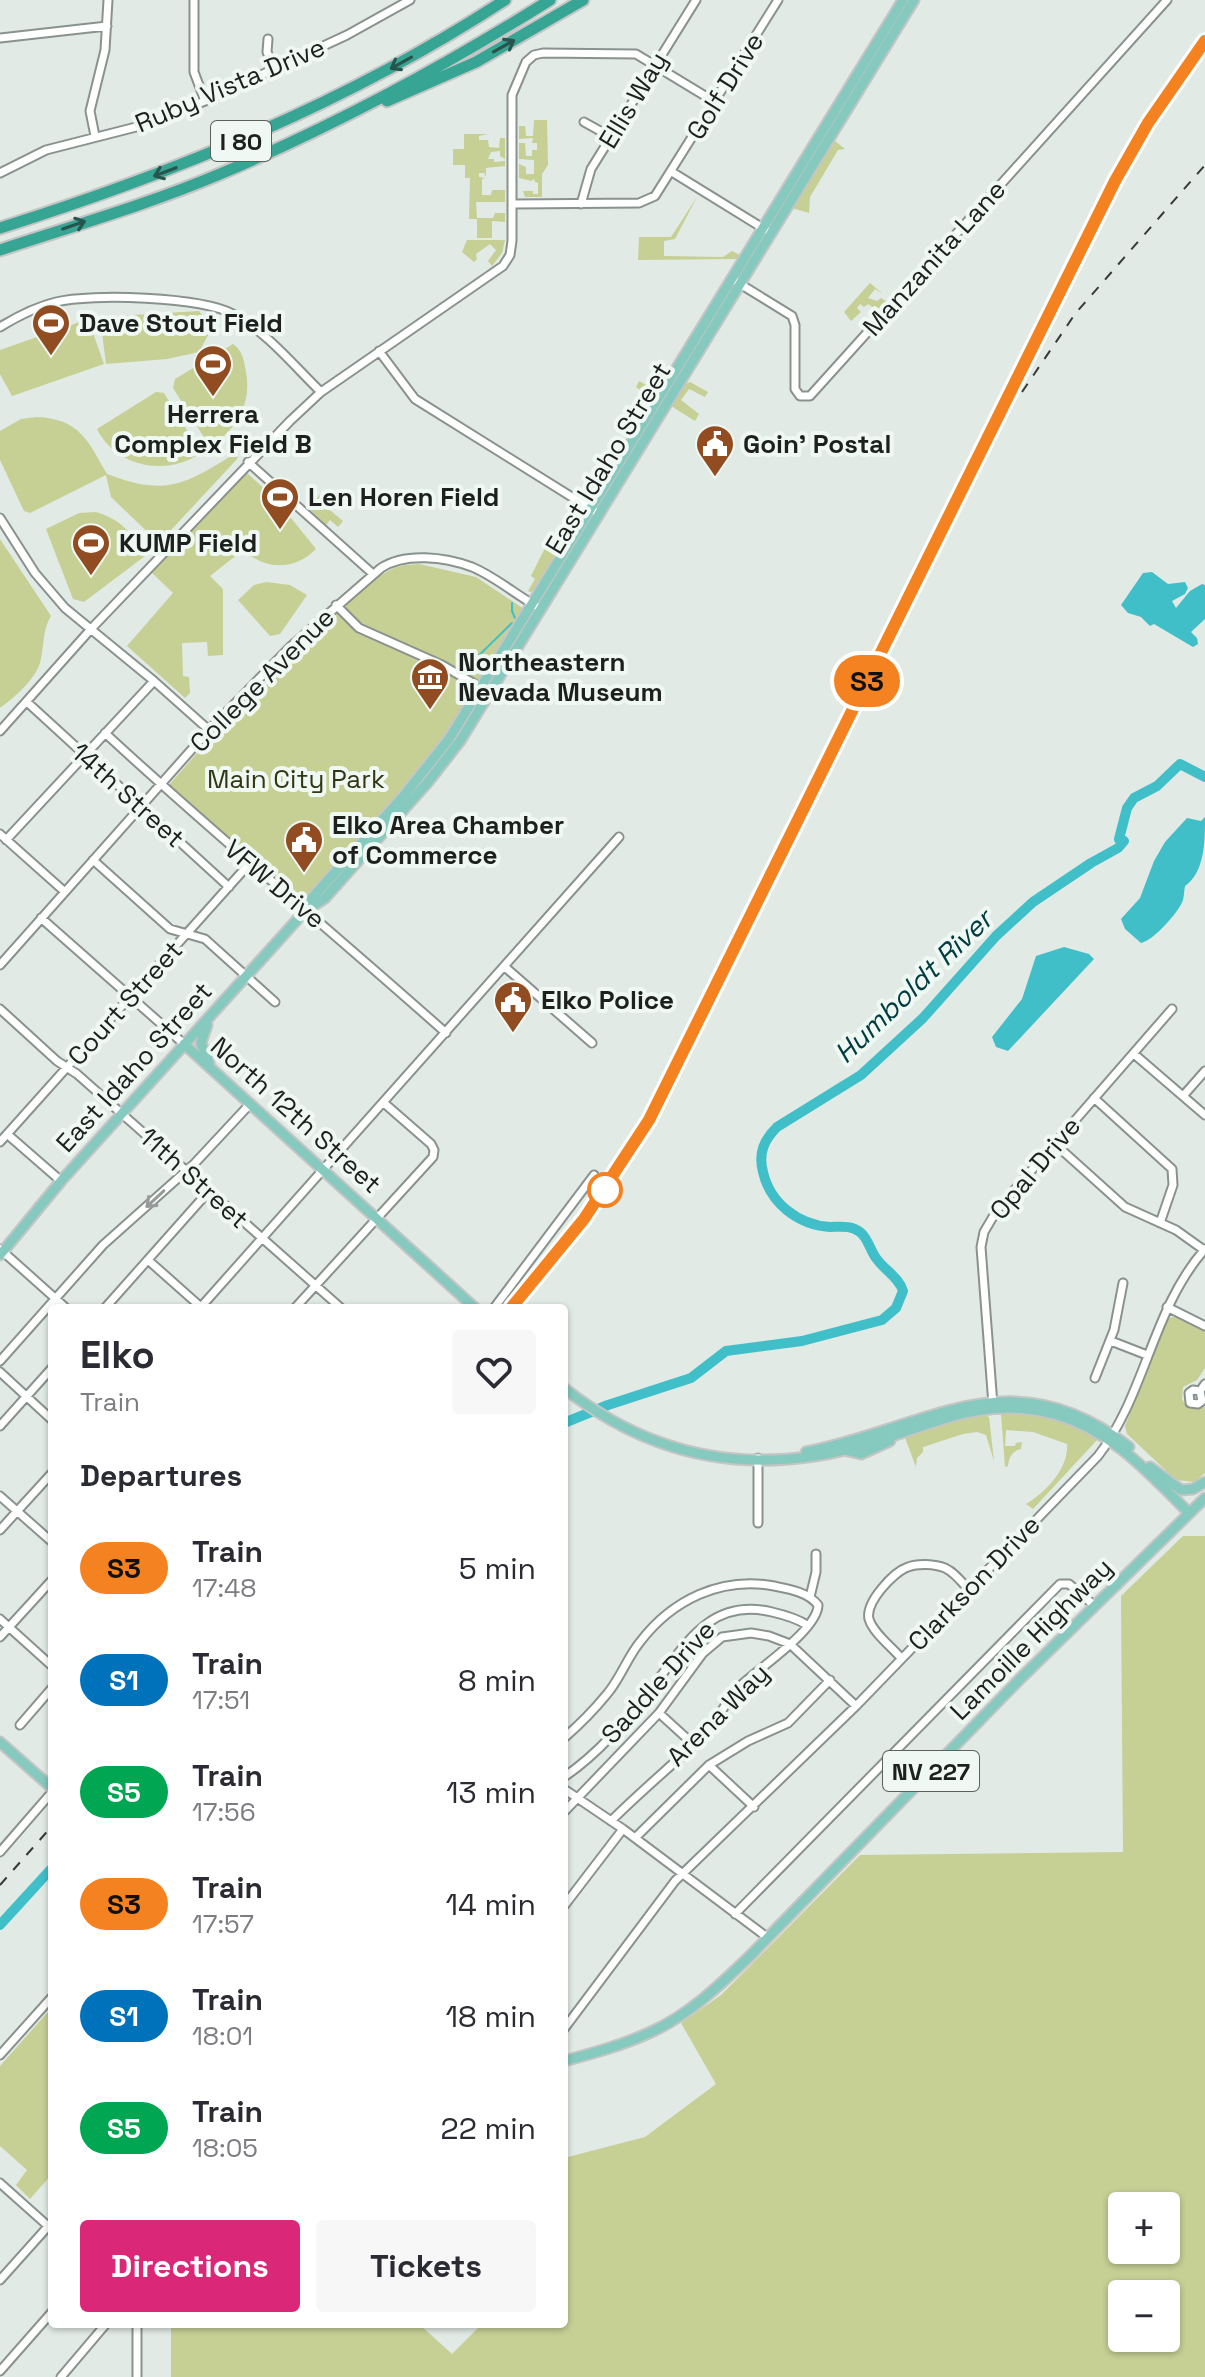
<!DOCTYPE html>
<meta charset="utf-8">
<style>
:root{--surface:#fff;--page:#f7f7f7;--text:#2b2b33;--muted:#7c7c81;--accent:#db2777}
body{margin:0;font-family:"Space Grotesk",sans-serif;background:var(--page);color:var(--text);height:100vh;display:flex;flex-direction:column;font-size:30px;white-space:nowrap}
*{box-sizing:border-box;margin:0}
p{font-size:26px;color:var(--muted)}
.icon{flex:none;width:44px;height:44px;fill:none;stroke:currentColor;stroke-width:2;stroke-linecap:round;stroke-linejoin:round}
.map{position:relative;flex:1;overflow:hidden}
.drawer{position:absolute;left:48px;top:1304px;width:520px;height:1024px;display:flex;flex-direction:column;background:var(--surface);border-radius:8px;box-shadow:0 2px 6px #0004}
.drawer>*{flex:none}
.badge{padding:0 16px;border-radius:26px;font-size:28px;line-height:52px}
.buttons{position:absolute;left:1108px;top:2192px;display:grid;gap:16px}
.buttons a{display:grid;place-items:center;width:72px;height:72px;border-radius:8px;background:var(--surface);box-shadow:0 2px 6px #0004;font-size:40px}
.map>.badge{position:absolute;translate:-50% -50%;box-shadow:0 0 0 4px #fff}
h2{padding:0 32px;font-size:30px;line-height:72px}
.round{display:grid;place-items:center;flex:none;width:84px;height:84px;border-radius:8px;background:var(--page)}
.overview{display:flex;align-items:center;justify-content:space-between;height:136px;padding:0 32px}
h1{font-size:38px;font-weight:800;line-height:60px}
.action{display:flex;gap:16px;margin-top:auto;padding:16px 32px}
.action a{flex:1;height:92px;border-radius:8px;background:var(--accent);color:#fff;font-size:32px;font-weight:800;line-height:92px;text-align:center}
.action a+a{background:var(--page);color:var(--text)}
ul{padding:0;list-style:none}
li{display:flex;align-items:center;gap:24px;height:112px;padding:0 32px}
li div{flex:1}
li b{display:block;font-size:30px}
li em{font-style:normal}
li .badge{min-width:88px;font-weight:700;text-align:center}
.map>svg:first-child{display:block}
</style>
<div class="map">
<svg width="1205" height="2377" viewBox="0 0 1205 2377">
<rect width="100%" height="100%" fill="#e1eae5"/>
<!-- green -->
<path fill="#c6cf94" fill-rule="evenodd" d="M 534,120 L 547,120 L 548,165 L 542,174 L 542,197 L 525,197 L 523,191 L 533,191 L 533,194 L 538,194 L 538,183 L 535,182 L 534,179 L 531,181 L 519,178 L 519,164 L 526,167 L 526,174 L 534,174 L 534,160 L 519,159 L 519,143 L 525,143 L 526,156 L 532,156 L 532,150 L 537,150 L 537,143 L 532,143 L 533,138 L 519,139 L 519,126 L 525,126 L 526,136 L 533,136 Z
M 464,134 L 488,134 L 479,136 L 479,140 L 488,140 L 489,147 L 499,148 L 500,138 L 505,138 L 505,159 L 500,156 L 500,151 L 491,152 L 488,159 L 494,159 L 494,162 L 505,161 L 505,166 L 486,168 L 486,177 L 484,173 L 479,173 L 479,177 L 485,178 L 482,179 L 482,195 L 491,195 L 492,190 L 505,190 L 505,202 L 476,202 L 477,218 L 493,218 L 495,213 L 505,213 L 505,222 L 492,221 L 492,238 L 477,238 L 477,219 L 469,219 L 470,178 L 465,178 L 465,165 L 453,165 L 453,149 L 464,149 Z
M 835,141 L 845,149 L 838,150 L 810,197 L 809,213 L 792,208 Z
M 697,197 L 675,239 L 664,241 L 664,256 L 723,257 L 732,251 L 740,255 L 737,259 L 638,260 L 639,237 L 671,237 Z
M 467,240 L 505,240 L 502,253 L 492,266 L 488,261 L 496,250 L 490,244 L 476,254 L 477,259 L 474,262 L 462,252 Z
M 870,283 L 883,294 L 875,289 L 868,298 L 877,301 L 881,298 L 887,302 L 874,316 L 871,313 L 874,308 L 868,304 L 864,307 L 860,304 L 857,308 L 861,312 L 851,321 L 844,312 Z
M 199,311 L 212,328 L 199,352 L 167,359 L 106,364 L 100,317 Z
M 88,319 L 104,364 L 12,396 L 0,374 L 0,350 Z
M 233,344 C 243,351 244,361 246,372 C 252,404 236,430 210,447 L 173,388 L 175,379 Z
M 659,367 L 669,374 L 656,396 L 649,397 L 636,387 L 639,381 L 646,385 L 653,372 L 655,373 Z
M 690,382 L 708,392 L 705,397 L 689,389 L 681,400 L 699,414 L 695,421 L 671,406 L 685,384 Z
M 156,392 L 164,393 L 201,453 C 166,477 116,467 97,429 Z
M 37,417 C 80,419 88,441 107,474 C 165,496 183,486 234,454 L 238,458 L 159,543 L 111,497 L 106,475 L 30,513 L 24,511 L 0,460 L 0,431 L 21,419 Z
M 245,471 L 287,510 L 287,513 L 316,549 C 294,571 266,570 243,550 L 210,576 L 223,589 L 223,655 L 208,656 L 207,642 L 182,643 L 183,676 L 189,677 L 190,693 L 185,698 L 127,646 L 173,593 L 151,572 Z
M 322,493 L 329,498 L 324,505 L 343,521 L 338,527 L 330,520 L 326,525 L 307,507 Z
M 96,512 C 121,520 133,533 145,556 L 84,602 L 73,599 L 46,529 L 79,513 Z
M 0,539 L 51,616 C 41,632 45,649 39,666 C 32,682 14,698 0,708 Z
M 545,548 L 557,556 L 535,591 L 530,592 L 528,591 L 535,579 L 531,576 Z
M 419,564 L 476,577 L 524,609 L 448,736 L 416,777 L 305,901 L 299,902 L 169,785 L 242,702 L 249,704 C 278,673 364,575 400,566 C 406,564 413,565 419,564 Z
M 266,582 L 290,585 L 307,595 L 280,634 L 270,636 L 238,600 L 254,585 Z
M 1175,1317 L 1205,1332 L 1205,1368 L 1197,1380 L 1183,1387 L 1182,1399 L 1185,1404 L 1195,1408 L 1205,1407 L 1205,1473 L 1194,1482 L 1176,1480 L 1127,1434 L 1125,1426 L 1167,1318 Z
M 981,1413 L 989,1417 L 994,1461 L 986,1435 L 977,1432 L 963,1434 L 923,1447 L 923,1452 L 917,1458 L 916,1467 L 904,1435 Z
M 1001,1413 C 1027,1410 1079,1421 1097,1440 L 1033,1509 L 1026,1504 C 1046,1492 1069,1468 1067,1444 L 1033,1432 L 1006,1430 L 1005,1446 L 1015,1446 L 1016,1443 L 1022,1442 L 1021,1449 C 1012,1451 1009,1457 1008,1466 L 1005,1467 Z
M 1183,1536 L 1205,1536 L 1205,2377 L 171,2377 L 171,2324 L 419,2324 L 452,2354 L 482,2324 L 564,2324 L 564,2158 L 645,2137 L 716,2084 L 681,2023 L 721,1995 L 860,1855 L 1123,1852 L 1121,1596 ZM 1122,2206 L 1166,2206 L 1166,2250 L 1122,2250 ZM 1122,2294 L 1166,2294 L 1166,2338 L 1122,2338 Z
M 47,2013 L 52,2015 L 52,2174 L 30,2199 L 16,2185 L 27,2170 L 0,2146 L 0,2066 Z"/>
<!-- water -->
<path fill="#41bfc8" d="M 1152,572 L 1168,584 L 1185,582 L 1188,588 L 1185,594 L 1172,601 L 1176,608 L 1190,591 L 1202,584 L 1205,585 L 1205,619 L 1191,632 L 1197,638 L 1198,644 L 1193,647 L 1154,624 L 1150,626 L 1141,617 L 1128,613 L 1121,605 L 1143,573 Z
M 1205,817 C 1205,841 1205,872 1185,886 C 1184,891 1184,896 1183,900 C 1179,912 1153,941 1141,943 L 1125,929 L 1121,919 L 1140,898 L 1154,861 L 1165,842 L 1187,818 L 1201,821 Z
M 1064,947 L 1089,954 L 1094,959 L 1008,1051 L 996,1047 L 992,1037 L 1022,999 L 1036,956 Z"/>
<g fill="none" stroke-linecap="round" stroke-linejoin="round">
<!-- stream -->
<path stroke="#41bfc8" stroke-width="2" d="M 512,603 L 512,611 L 515,618
M 463,671 L 512,623"/>
<!-- river -->
<path stroke="#41bfc8" stroke-width="10" d="M 564,1423 L 608,1405 L 691,1378 L 726,1351 L 802,1341 L 882,1320 L 896,1308 L 903,1291 C 899,1277 884,1270 876,1258 C 870,1250 868,1238 860,1232 C 851,1225 840,1227 830,1227 C 798,1225 770,1203 763,1172 C 758,1153 764,1140 777,1127 L 861,1075 L 923,1018 L 996,936 L 1033,902 L 1091,863 L 1118,848 L 1124,841 L 1119,839 L 1127,808 L 1134,798 L 1157,786 L 1180,764 L 1205,777
M 0,1925 L 52,1868"/>
<!-- minor casing -->
<g stroke="#8a928d" stroke-width="11">
<path id="minor" d="M 194,0 L 194,72 L 205,101
M 0,38 L 107,26
M 268,39 L 267,52 L 275,70
M 584,122 L 611,137
M 95,136 L 90,111 L 105,50 L 108,0
M 672,172 L 766,230
M 0,173 L 46,150 L 140,126 L 205,101 L 347,35 L 410,0
M 513,204 L 639,203 L 655,196 L 778,0
M 581,204 L 591,169 L 696,0
M 732,279 L 792,316 L 795,325 L 795,389 L 800,396 L 810,396 L 1167,0
M 0,327 C 18,316 35,307 56,302 C 92,293 201,297 233,314 C 267,332 294,366 321,392
M 379,351 L 415,399 L 599,514
M 248,462 L 373,574
M 0,518 L 35,573 L 65,608 L 154,681 L 209,730
M 336,605 L 359,628 L 442,665 L 485,690
M 27,702 L 229,887
M 0,731 L 91,629 L 290,421 L 321,392 L 503,266 L 510,255 L 512,241 L 512,95 L 526,62 L 534,55 L 543,53 L 636,54 L 715,102
M 105,733 C 216,836 333,932 446,1033
M 0,834 L 65,892
M 6,840 L 154,681
M 93,860 L 170,929 L 205,939 L 275,1002
M 41,918 L 184,1044
M 0,965 L 209,730 L 289,648 L 381,568 C 405,552 445,557 472,567 C 494,576 515,594 536,606
M 505,967 L 592,1043
M 0,1009 L 57,1061 L 77,1074 L 341,1308
M 1134,1054 L 1205,1115
M 1183,1096 L 1205,1071
M 1094,1098 L 1172,1169 L 1173,1185 L 1160,1223
M 7,1134 L 61,1181
M 0,1142 L 249,864
M 1055,1144 L 1125,1207 L 1176,1230 L 1204,1250
M 0,1249 L 66,1308
M 148,1260 L 202,1308
M 1167,1307 L 1205,1326
M 105,1308 L 209,1191
M 200,1308 L 619,837
M 295,1308 L 433,1157 L 434,1150 L 431,1144 L 384,1103
M 494,1308 L 594,1175
M 1111,1341 L 1147,1355
M 0,1361 L 103,1245 L 195,1163 L 250,1104
M 0,1372 L 52,1420
M 1095,1378 L 1114,1330 L 1123,1283
M 1200,1391 L 1193,1390 L 1189,1393 L 1190,1403 L 1198,1404 L 1202,1401 L 1200,1391 L 1205,1384
M 993,1405 L 981,1247 L 984,1232 L 997,1210 L 1172,1009
M 0,1426 L 52,1368
M 758,1458 L 758,1523
M 0,1496 L 52,1542
M 0,1530 L 52,1473
M 810,1597 L 816,1572 L 816,1554
M 0,1619 L 52,1666
M 0,1637 L 52,1580
M 901,1658 C 892,1647 873,1633 869,1619 C 865,1603 893,1572 908,1567 C 918,1563 935,1564 945,1568 C 954,1572 961,1581 968,1589
M 659,1713 L 693,1744
M 20,1725 L 52,1688
M 564,1738 C 579,1725 594,1710 607,1694 C 620,1679 627,1658 640,1642 C 672,1600 721,1576 774,1586 C 789,1589 808,1592 818,1605 C 818,1630 756,1670 738,1688 C 725,1701 719,1720 706,1733 C 675,1763 642,1790 611,1821
M 709,1765 L 754,1807
M 564,1777 C 598,1754 626,1721 651,1689 C 685,1646 709,1597 772,1612 C 785,1615 796,1618 807,1625
M 564,1789 L 623,1829 L 768,1938
M 564,1812 L 659,1713 L 703,1653 L 722,1637 L 751,1633 L 769,1636 L 790,1644 L 856,1706
M 635,1838 L 709,1765 L 748,1741 L 788,1723 L 830,1680
M 0,1852 L 52,1792
M 564,1906 L 623,1829
M 735,1914 L 1060,1584 L 1069,1584 L 1095,1606
M 564,2029 L 675,1881 L 856,1706 L 1098,1456 C 1146,1394 1152,1309 1205,1249
M 0,2055 L 52,1997
M 0,2183 L 48,2226
M 0,2280 L 52,2222
M 137,2324 L 137,2377
M 0,2371 L 52,2312
M 61,2377 L 106,2324"/>
</g>
<!-- major casing -->
<g stroke="#c4c5c4" stroke-width="13">
<path id="major" d="M 305,911 L 325,898 L 428,782 L 460,741 L 914,0
M 207,1025 L 201,1043 L 209,1063
M 184,1044 L 475,1308
M 0,1255 L 61,1181 L 305,911 L 311,899 L 402,798 L 449,739 L 903,0
M 564,1388 C 657,1462 762,1477 874,1442 C 938,1422 988,1395 1057,1415 C 1112,1431 1149,1473 1188,1512
M 845,1450 L 861,1454 L 890,1441
M 806,1452 C 928,1428 1011,1355 1129,1447
M 1150,1467 L 1181,1490 L 1193,1489 L 1205,1482
M 0,1742 L 52,1788
M 564,2061 C 594,2053 623,2045 651,2032 C 689,2015 720,1985 749,1957 L 1020,1679 L 1205,1498"/>
</g>
<!-- highway casing -->
<g stroke="#c4c5c4" stroke-width="15">
<path id="highway" d="M 387,101 L 476,62 L 583,0
M 0,228 C 177,172 349,102 505,0
M 0,250 C 73,226 149,204 220,174 C 334,126 445,66 550,0"/>
</g>
<!-- minor -->
<use href="#minor" stroke="#fff" stroke-width="7"/>
<!-- major -->
<use href="#major" stroke="#86c9be" stroke-width="9"/>
<!-- highway -->
<use href="#highway" stroke="#36a593" stroke-width="11"/>
<!-- rail -->
<path stroke="#373a38" stroke-width="2" stroke-dasharray="10 10" stroke-linecap="butt" d="M 1022,392 L 1075,314 L 1205,165
M 511,1308 L 584,1219 L 649,1120 L 1115,181 L 1157,108 L 1205,41
M 0,1885 L 52,1826"/>
</g>
<!-- one-way arrows -->
<defs><path id="oneway-shaft" d="M-6 0H5M1.5-3L5.5 0L1.5 3" fill="none" stroke-width="1.6" stroke-linecap="round" stroke-linejoin="round" transform="scale(2)"/></defs>
<g stroke="#27554d">
<use href="#oneway-shaft" transform="translate(504 46) rotate(-29)"/>
<use href="#oneway-shaft" transform="translate(401 63) rotate(151)"/>
<use href="#oneway-shaft" transform="translate(165 172) rotate(159)"/>
<use href="#oneway-shaft" transform="translate(74 225) rotate(-19)"/>
</g>
<use stroke="#999b9a" href="#oneway-shaft" transform="translate(155 1199) rotate(137)"/>
<g fill="none" stroke-linecap="round" stroke-linejoin="round">
<!-- line casing -->
<g stroke="#fff" stroke-width="18">
<path id="line" d="M 511,1308 L 584,1219 L 649,1120 L 1115,181 L 1148,123 L 1205,41"/>
</g>
<!-- line -->
<use href="#line" stroke="#f58220" stroke-width="12"/>
</g>
<!-- icons -->
<defs>
<g id="stadium-pin" transform="scale(2)"><path d="M0 17L-7.5 6A9.5 9.5 0 1 1 7.5 6Z" fill="#914d21" stroke="#eff8f2"/><path d="M0-5a6.5 5 0 1 0 0 10a6.5 5 0 1 0 0-10ZM-3.5-1.8h7v3.6h-7Z" fill="#fff"/></g>
<g id="civic-pin" transform="scale(2)"><path d="M0 17L-7.5 6A9.5 9.5 0 1 1 7.5 6Z" fill="#914d21" stroke="#eff8f2"/><path d="M-.6-6.5H3V-4.5H.6V-3L4-1V1h2V6H-6V1h2V-1L-.6-3ZM-1.2 2.5V6h2.4V2.5Z" fill="#fff"/></g>
<g id="museum-pin" transform="scale(2)"><path d="M0 17L-7.5 6A9.5 9.5 0 1 1 7.5 6Z" fill="#914d21" stroke="#eff8f2"/><path d="M0-6L6-3V-2H-6V-3ZM-5-1h2V3h-2ZM-1-1h2V3h-2ZM3-1h2V3H3ZM-6 4H6V6H-6Z" fill="#fff"/></g>
</defs>
<g fill-rule="evenodd">
<use href="#stadium-pin" x="51" y="323"/>
<use href="#stadium-pin" x="213" y="364"/>
<use href="#civic-pin" x="715" y="444"/>
<use href="#stadium-pin" x="280" y="497"/>
<use href="#stadium-pin" x="91" y="543"/>
<use href="#museum-pin" x="430" y="677"/>
<use href="#civic-pin" x="304" y="840"/>
<use href="#civic-pin" x="513" y="1000"/>
</g>
<!-- markers -->
<circle fill="#fff" stroke="#f58220" stroke-width="4" cx="605" cy="1190" r="16"/>
<g text-anchor="middle" dominant-baseline="central" stroke-width="8" stroke-linejoin="round" paint-order="stroke">
<!-- shield labels -->
<g fill="#eff8f2" stroke="#5c615e" stroke-width="2">
<rect x="211" y="121" width="60" height="40" rx="6"/>
<rect x="883" y="1751" width="96" height="40" rx="6"/>
</g>
<g font-size="24" font-weight="bold" fill="#1d201e">
<text x="241" y="141">I 80</text>
<text x="931" y="1771">NV 227</text>
</g>
<!-- street labels -->
<g font-size="26" fill="#1d201e" stroke="#eff8f2">
<text transform="translate(230 85) rotate(-23)">Ruby Vista Drive</text>
<text transform="translate(725 86) rotate(-58)">Golf Drive</text>
<text transform="translate(633 100) rotate(-59)">Ellis Way</text>
<text transform="translate(934 258) rotate(-48)">Manzanita Lane</text>
<text transform="translate(608 458) rotate(-59)">East Idaho Street</text>
<text transform="translate(262 680) rotate(-45)">College Avenue</text>
<text transform="translate(128 795) rotate(42)">14th Street</text>
<text transform="translate(275 884) rotate(40)">VFW Drive</text>
<text transform="translate(125 1003) rotate(-48)">Court Street</text>
<text transform="translate(134 1067) rotate(-48)">East Idaho Street</text>
<text transform="translate(296 1115) rotate(42)">North 12th Street</text>
<text transform="translate(1035 1168) rotate(-50)">Opal Drive</text>
<text transform="translate(194 1178) rotate(42)">11th Street</text>
<text transform="translate(974 1583) rotate(-46)">Clarkson Drive</text>
<text transform="translate(1031 1639) rotate(-45)">Lamoille Highway</text>
<text transform="translate(658 1682) rotate(-48)">Saddle Drive</text>
<text transform="translate(718 1715) rotate(-45)">Arena Way</text>
</g>
<!-- poi labels -->
<g font-size="26" font-weight="bold" fill="#1d201e" stroke="#eff8f2" text-anchor="start">
<text x="79" y="323">Dave Stout Field</text>
<text x="213" y="414" text-anchor="middle">Herrera<tspan x="213" dy="30">Complex Field B</tspan></text>
<text x="743" y="444">Goin' Postal</text>
<text x="308" y="497">Len Horen Field</text>
<text x="119" y="543">KUMP Field</text>
<text x="458" y="662">Northeastern<tspan x="458" dy="30">Nevada Museum</tspan></text>
<text x="332" y="825">Elko Area Chamber<tspan x="332" dy="30">of Commerce</tspan></text>
<text x="541" y="1000">Elko Police</text>
</g>
<!-- park labels -->
<g font-size="26" fill="#323612" stroke="#eff8f2">
<text x="296" y="779">Main City Park</text>
</g>
<!-- water labels -->
<g font-size="28" font-style="italic" fill="#003c40" stroke="#eff8f2">
<text transform="translate(913 986) rotate(-44)">Humboldt River</text>
</g>
</g>
</svg>
<div class="buttons">
<a>+</a>
<a>−</a>
</div>
<b class="badge" style="left:867px;top:681px;background:#f58220;color:#111">S3</b>
<section class="drawer">
<div class="overview"><div><h1>Elko</h1><p>Train</p></div><a class="round"><svg class="icon" aria-label="heart" viewBox="0 0 24 24"><path d="M12 20l-8-8c-3-5 5-10 8-4 3-6 11-1 8 4z"/></svg></a></div>
<h2>Departures</h2>
<ul>
<li><span class="badge" style="background:#f58220;color:#111">S3</span><div><b>Train</b><p>17:48</p></div><em>5 min</em></li>
<li><span class="badge" style="background:#0072bc;color:#fff">S1</span><div><b>Train</b><p>17:51</p></div><em>8 min</em></li>
<li><span class="badge" style="background:#00a651;color:#fff">S5</span><div><b>Train</b><p>17:56</p></div><em>13 min</em></li>
<li><span class="badge" style="background:#f58220;color:#111">S3</span><div><b>Train</b><p>17:57</p></div><em>14 min</em></li>
<li><span class="badge" style="background:#0072bc;color:#fff">S1</span><div><b>Train</b><p>18:01</p></div><em>18 min</em></li>
<li><span class="badge" style="background:#00a651;color:#fff">S5</span><div><b>Train</b><p>18:05</p></div><em>22 min</em></li>
</ul>
<div class="action"><a>Directions</a><a>Tickets</a></div>
</section>
</div>
